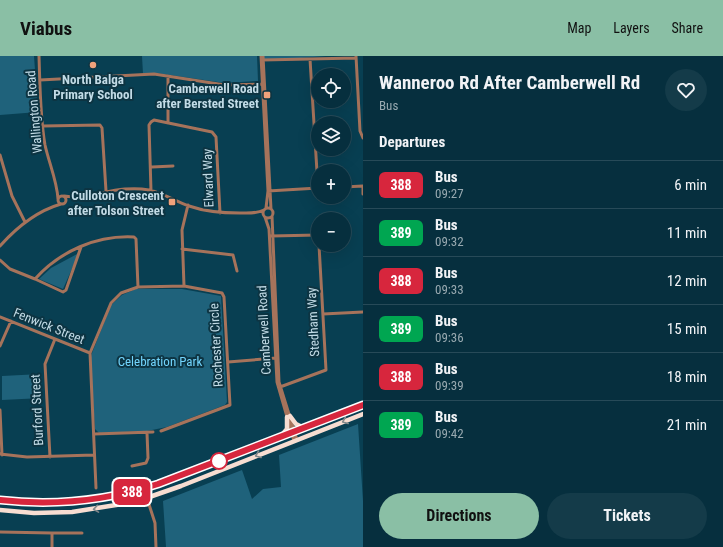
<!DOCTYPE html>
<meta charset="utf-8">
<style>
:root{--surface:#062f3e;--page:#143b49;--text:#f1f3f6;--muted:#98a9b0;--line:#274a58;--accent:#8abfa5}
body{margin:0;font-family:"Roboto Condensed",sans-serif;background:var(--page);color:var(--text);height:100vh;display:flex;flex-direction:column;font-size:15px;white-space:nowrap}
*{box-sizing:border-box;margin:0}
p{font-size:13px;color:var(--muted)}
.icon{flex:none;width:22px;height:22px;fill:none;stroke:currentColor;stroke-width:2;stroke-linecap:round;stroke-linejoin:round}
.map{position:relative;flex:1;overflow:hidden}
.panel{display:flex;flex-direction:column;background:var(--surface);width:360px}
.panel>*{flex:none}
.badge{padding:0 8px;border-radius:6px;font-size:14px;line-height:26px}
.buttons{position:absolute;left:311px;top:12px;display:grid;gap:8px}
.buttons a{display:grid;place-items:center;width:40px;height:40px;border-radius:50%;background:var(--surface);box-shadow:0 4px 16px #0002,0 0 0 1px var(--line);font-size:20px}
.map>.badge{position:absolute;translate:-50% -50%;box-shadow:0 0 0 2px #fff}
h2{padding:0 16px;font-size:15px;line-height:36px}
.round{display:grid;place-items:center;flex:none;width:42px;height:42px;border-radius:21px;background:var(--page)}
.overview{display:flex;align-items:center;justify-content:space-between;height:68px;padding:0 16px}
h1{font-size:19px;font-weight:700;line-height:30px}
.button{display:flex;gap:8px;margin-top:auto;padding:8px 16px}
.button a{flex:1;height:46px;border-radius:24px;background:var(--accent);color:#111;font-size:16px;font-weight:700;line-height:46px;text-align:center}
.button a+a{background:var(--page);color:var(--text)}
ul{padding:0;list-style:none}
li{display:flex;align-items:center;gap:12px;height:48px;padding:0 16px;border-top:1px solid var(--line)}
li div{flex:1}
li b{display:block;font-size:15px}
li em{font-style:normal}
li .badge{min-width:44px;font-weight:700;text-align:center}
header{display:flex;align-items:center;gap:24px;box-sizing:border-box;height:56px;padding:0 20px;background:var(--accent);color:#111}
header strong{font-size:19px}
nav{display:flex;gap:22px;margin-inline-start:auto;font-size:14px}
main{display:flex;flex:1;min-height:0}
.map>svg:first-child{display:block}
</style>
<header>
<strong>Viabus</strong>
<nav><a>Map</a><a>Layers</a><a>Share</a></nav>
</header>
<main>
<div class="map">
<svg width="363" height="491" viewBox="0 0 363 491">
<rect width="100%" height="100%" fill="#083f52"/>
<!-- green -->
<path fill="#1f627b" d="M 0,0 L 34,0 L 38,56 L 0,59 Z
M 142,0 L 257,0 L 258,25 L 225,27 L 156,17 L 143,18 Z
M 264,0 L 326,0 L 264,5 Z
M 79,197 L 63,233 L 39,223 L 51,212 Z
M 136,233 L 182,233 L 221,240 L 227,346 L 225,349 L 167,371 L 147,375 L 99,377 L 95,373 L 90,305 L 92,297 L 111,249 L 122,239 Z
M 41,318 L 42,342 L 2,344 L 2,320 Z
M 358,368 L 363,445 L 363,491 L 166,491 L 163,445 L 242,414 L 252,443 L 263,433 L 281,431 L 279,399 Z"/>
<g fill="none" stroke-linecap="round" stroke-linejoin="round">
<!-- minor -->
<path stroke="#a6735b" stroke-width="3" d="M 39,0 C 40,29 40,60 45,89 C 49,107 57,125 58,143
M 261,0 L 268,135 L 266,152
M 263,0 L 271,153
M 356,0 L 360,75 L 363,82
M 310,3 L 318,132
M 262,4 L 356,2
M 168,20 L 168,67
M 40,24 L 154,18 L 225,29 L 264,28
M 43,70 L 100,69 L 102,72 L 106,135
M 0,99 L 12,140 L 25,166
M 152,111 L 173,110
M 363,130 L 363,138
M 344,131 L 363,130
M 151,135 L 149,69 L 151,66 L 154,64 L 212,76 L 216,81 L 220,157
M 268,135 L 318,132
M58 144a4 4 0 1 1 8 0a4 4 0 1 1-8 0Z
M 64,140 C 90,144 118,128 149,134 C 163,137 175,145 189,150 C 206,156 222,157 240,157 C 248,157 256,158 264,154
M263 157a5 5 0 1 1 10 0a5 5 0 1 1-10 0Z
M 272,160 L 279,326 L 297,384
M 265,161 L 269,173 L 277,326 L 294,385
M 271,180 L 318,179
M 0,190 C 16,172 37,155 61,148
M 182,193 L 233,199 L 237,215
M 0,204 L 10,213 L 35,223 C 60,195 97,179 134,181 L 136,183 L 138,231
M 35,223 L 63,236 L 66,234 L 81,191
M 184,230 L 182,174 L 188,149
M 323,258 L 363,256
M 0,261 L 90,297
M 0,290 L 11,265
M 228,306 L 276,302
M 280,331 L 326,314 L 319,189
M 0,354 L 2,399
M 94,378 L 153,376
M 0,398 L 27,401 L 94,399
M 50,401 L 45,308 L 55,283
M 132,410 L 146,407 L 148,402 L 147,377
M 96,432 L 90,297 L 111,247 L 121,237 L 138,231 L 184,230 L 222,237 L 224,241 L 230,349 L 161,375
M 144,433 L 155,467 L 156,491
M 0,476 L 52,477 L 52,491
M 52,477 L 82,477"/>
<!-- highway -->
<path stroke="#f7ddd1" stroke-width="4.5" d="M 290,360 L 296,368 L 304,372
M 281,380 L 287,373 L 287,361
M 0,444 C 54,450 106,444 158,428 L 363,349
M 0,454 L 34,457 L 72,456 L 135,446 L 181,430 L 363,358"/>
</g>
<!-- one-way arrows -->
<defs><path id="oneway-chevron" d="M-2-3.5L2.5 0L-2 3.5" fill="none" stroke-width="1.6" stroke-linecap="round" stroke-linejoin="round"/></defs>
<g stroke="#82888a">
<use href="#oneway-chevron" transform="translate(345 365) rotate(158)"/>
<use href="#oneway-chevron" transform="translate(258 399) rotate(159)"/>
<use href="#oneway-chevron" transform="translate(96 453) rotate(171)"/>
</g>
<g fill="none" stroke-linecap="round" stroke-linejoin="round">
<!-- line casing -->
<g stroke="#fff" stroke-width="9">
<path id="line" d="M 0,444 C 54,450 106,445 158,428 L 363,349"/>
</g>
<!-- line -->
<use href="#line" stroke="#d7263d" stroke-width="6"/>
</g>
<!-- markers -->
<g fill="#f1a27b" stroke="#0d3442" stroke-width="1.5">
<circle cx="93" cy="9" r="4"/>
<rect x="263" y="35" width="8" height="8" rx="2"/>
<rect x="168" y="142" width="8" height="8" rx="2"/>
</g>
<circle fill="#fff" stroke="#d7263d" stroke-width="2" cx="219" cy="405" r="8"/>
<g text-anchor="middle" dominant-baseline="central" stroke-width="4" stroke-linejoin="round" paint-order="stroke">
<!-- poi labels -->
<g font-size="13" font-weight="bold" fill="#c2dbe6" stroke="#0d3442" text-anchor="end">
<text x="93" y="23" text-anchor="middle">North Balga<tspan x="93" dy="15">Primary School</tspan></text>
<text x="259" y="32">Camberwell Road<tspan x="259" dy="15">after Bersted Street</tspan></text>
<text x="164" y="139">Culloton Crescent<tspan x="164" dy="15">after Tolson Street</tspan></text>
</g>
<!-- street labels -->
<g font-size="13" fill="#c2dbe6" stroke="#0d3442">
<text transform="translate(34 56) rotate(-95)">Wallington Road</text>
<text transform="translate(208 122) rotate(-92)">Elward Way</text>
<text transform="translate(313 266) rotate(-93)">Stedham Way</text>
<text transform="translate(49 270) rotate(22)">Fenwick Street</text>
<text transform="translate(264 274) rotate(-93)">Camberwell Road</text>
<text transform="translate(216 289) rotate(-93)">Rochester Circle</text>
<text transform="translate(37 354) rotate(-93)">Burford Street</text>
</g>
<!-- park labels -->
<g font-size="13" fill="#72d4fc" stroke="#0d3442">
<text x="160" y="305">Celebration Park</text>
</g>
</g>
</svg>
<div class="buttons">
<a><svg class="icon" aria-label="locate" viewBox="0 0 24 24"><circle cx="12" cy="12" r="6"/><path d="M12 2v4M12 18v4M2 12h4M18 12h4"/></svg></a>
<a><svg class="icon" aria-label="layers" viewBox="0 0 24 24"><path d="M12 4l9 5-9 5-9-5zM3 14l9 5 9-5"/></svg></a>
<a>+</a>
<a>−</a>
</div>
<b class="badge" style="left:132px;top:436px;background:#d7263d;color:#fff">388</b>
</div>
<section class="panel">
<div class="overview"><div><h1>Wanneroo Rd After Camberwell Rd</h1><p>Bus</p></div><a class="round"><svg class="icon" aria-label="heart" viewBox="0 0 24 24"><path d="M12 20l-8-8c-3-5 5-10 8-4 3-6 11-1 8 4z"/></svg></a></div>
<h2>Departures</h2>
<ul>
<li><span class="badge" style="background:#d7263d;color:#fff">388</span><div><b>Bus</b><p>09:27</p></div><em>6 min</em></li>
<li><span class="badge" style="background:#00a651;color:#fff">389</span><div><b>Bus</b><p>09:32</p></div><em>11 min</em></li>
<li><span class="badge" style="background:#d7263d;color:#fff">388</span><div><b>Bus</b><p>09:33</p></div><em>12 min</em></li>
<li><span class="badge" style="background:#00a651;color:#fff">389</span><div><b>Bus</b><p>09:36</p></div><em>15 min</em></li>
<li><span class="badge" style="background:#d7263d;color:#fff">388</span><div><b>Bus</b><p>09:39</p></div><em>18 min</em></li>
<li><span class="badge" style="background:#00a651;color:#fff">389</span><div><b>Bus</b><p>09:42</p></div><em>21 min</em></li>
</ul>
<div class="button"><a>Directions</a><a>Tickets</a></div>
</section>
</main>
